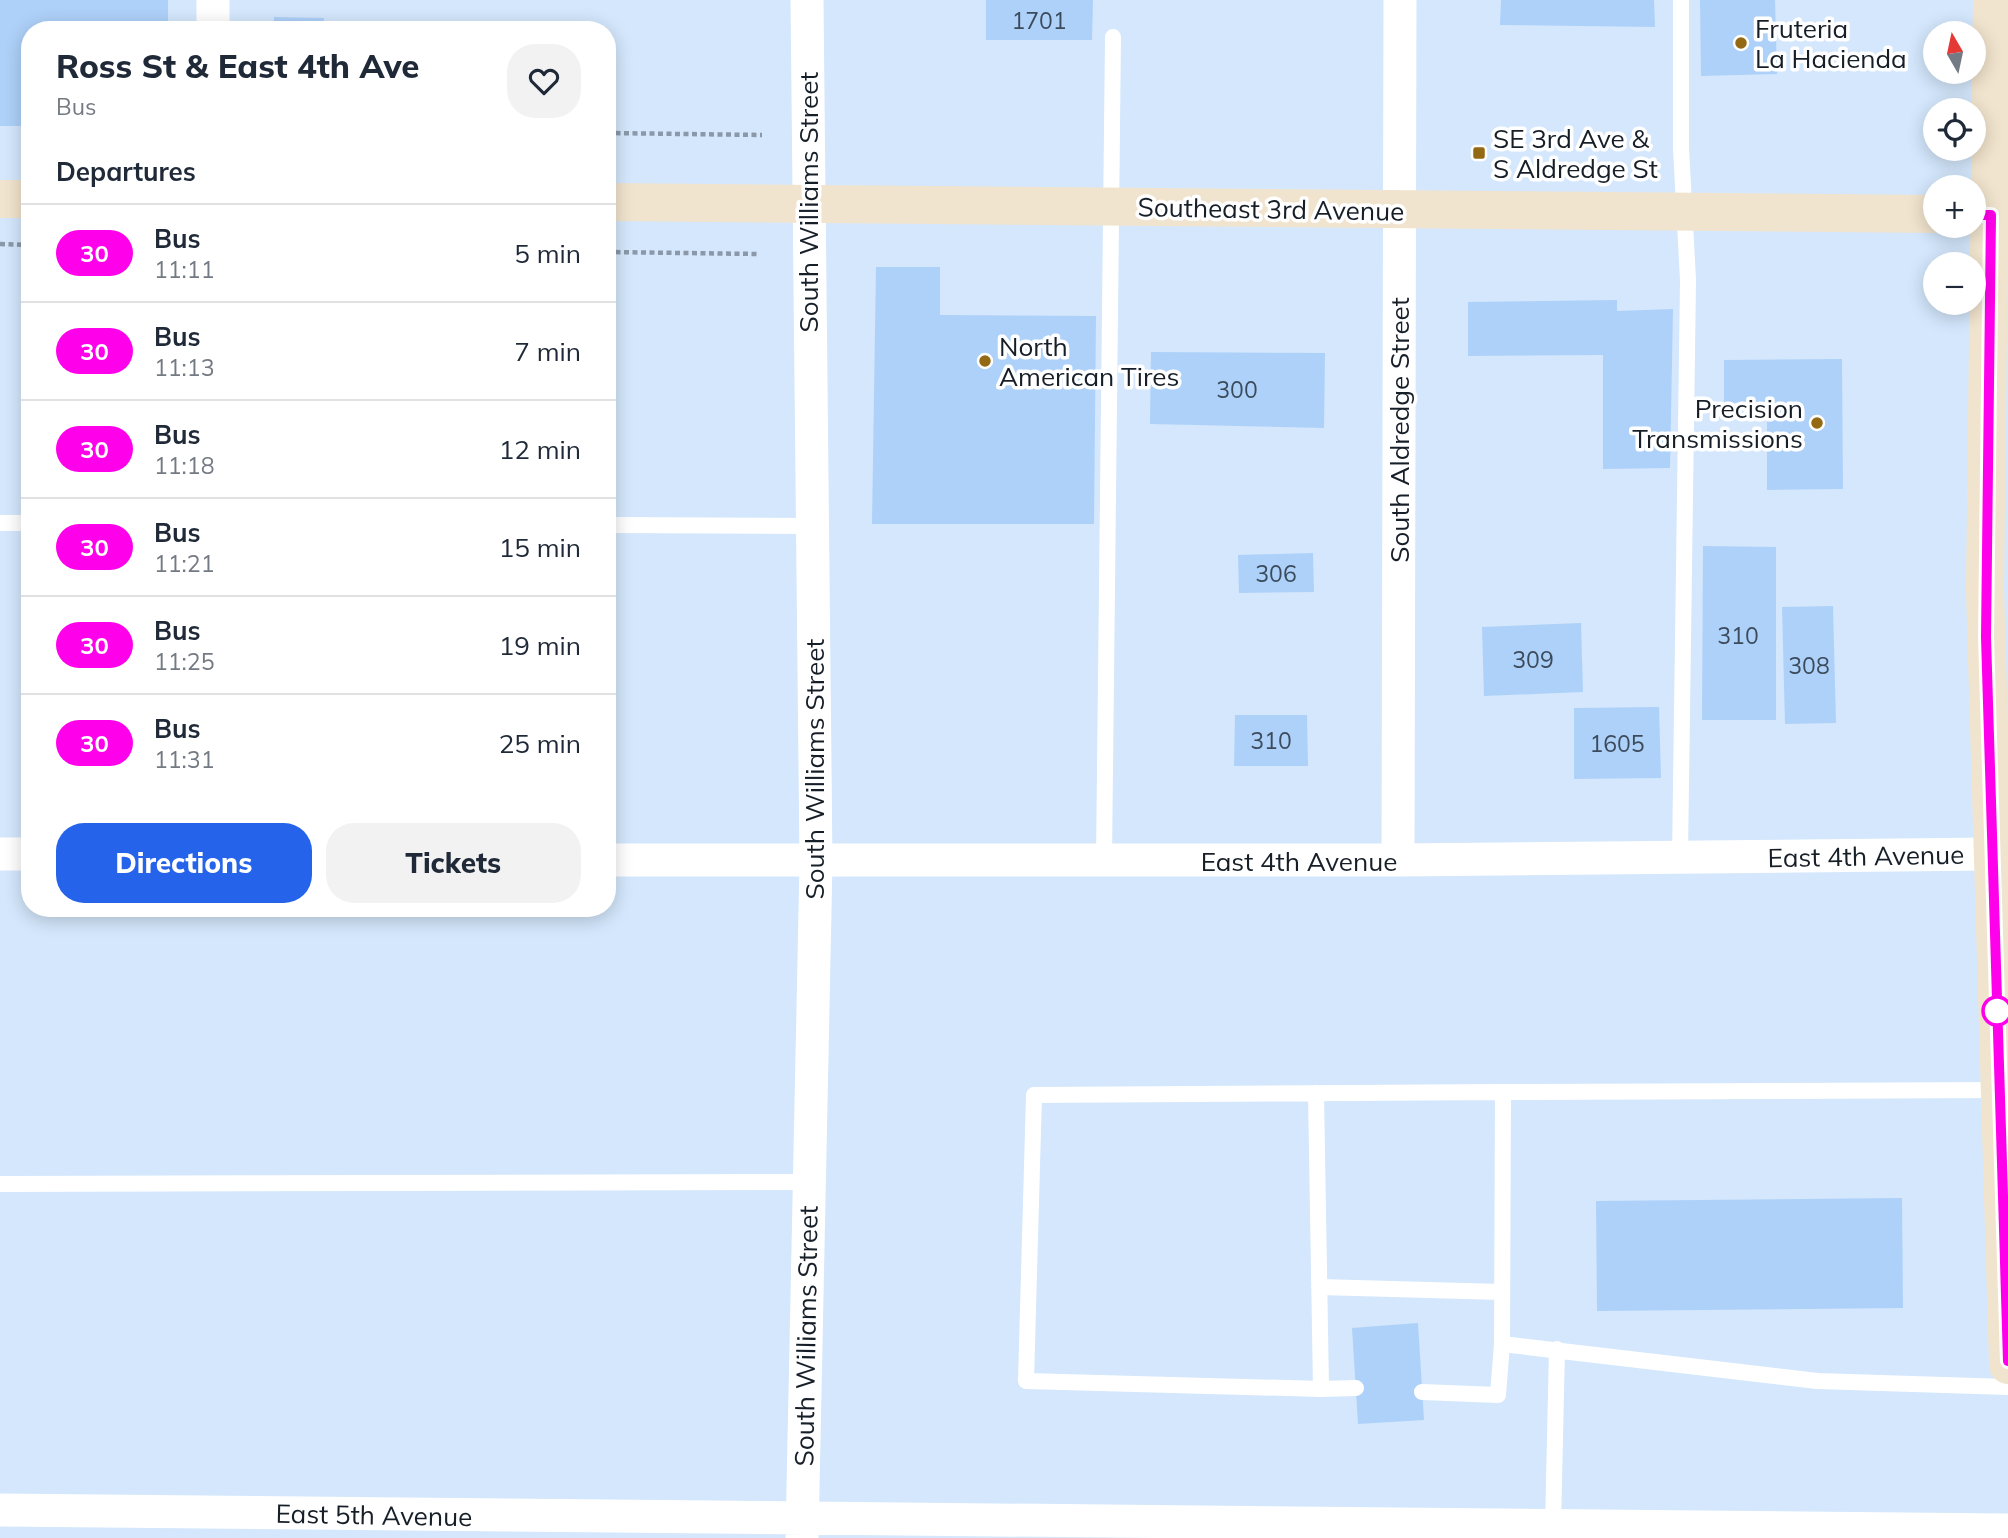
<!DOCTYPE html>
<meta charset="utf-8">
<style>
:root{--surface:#fff;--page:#f2f2f3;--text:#1f2937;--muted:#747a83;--line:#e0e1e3;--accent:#2563eb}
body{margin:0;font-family:Mulish,sans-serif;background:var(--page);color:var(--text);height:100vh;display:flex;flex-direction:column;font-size:26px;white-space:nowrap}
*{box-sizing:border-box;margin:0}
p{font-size:23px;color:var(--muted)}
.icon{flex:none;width:38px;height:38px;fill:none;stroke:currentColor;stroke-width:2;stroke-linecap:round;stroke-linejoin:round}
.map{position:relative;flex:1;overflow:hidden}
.details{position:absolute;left:21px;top:21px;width:595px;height:896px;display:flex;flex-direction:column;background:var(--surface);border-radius:28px;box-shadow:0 4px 18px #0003}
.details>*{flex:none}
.badge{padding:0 14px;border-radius:23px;font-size:24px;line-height:46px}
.needle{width:46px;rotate:351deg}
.tools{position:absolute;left:1923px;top:21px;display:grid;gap:14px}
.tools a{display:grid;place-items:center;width:63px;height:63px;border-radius:50%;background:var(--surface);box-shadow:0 4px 18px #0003;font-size:35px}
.map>.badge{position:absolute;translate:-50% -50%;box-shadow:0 0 0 4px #fff}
h2{padding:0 35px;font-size:26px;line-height:63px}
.round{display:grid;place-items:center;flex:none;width:74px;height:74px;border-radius:28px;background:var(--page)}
.overview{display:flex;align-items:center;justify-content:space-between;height:119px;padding:0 35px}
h1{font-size:33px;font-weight:800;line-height:52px}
.button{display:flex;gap:14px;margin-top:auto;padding:14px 35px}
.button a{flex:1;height:80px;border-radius:28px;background:var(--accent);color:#fff;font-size:28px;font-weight:800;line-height:80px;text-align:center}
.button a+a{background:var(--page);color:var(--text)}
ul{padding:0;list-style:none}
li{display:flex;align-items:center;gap:21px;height:98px;padding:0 35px;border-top:2px solid var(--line)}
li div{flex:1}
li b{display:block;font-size:26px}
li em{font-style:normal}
li .badge{min-width:77px;font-weight:700;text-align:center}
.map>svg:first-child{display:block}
</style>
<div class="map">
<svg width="2008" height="1538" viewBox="0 0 2008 1538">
<rect width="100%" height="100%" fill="#d4e7fc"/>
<!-- building -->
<path fill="#aed1f9" d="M 0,0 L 168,0 L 168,30 L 30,30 L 30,126 L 0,126 Z
M 986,0 L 1093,0 L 1092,40 L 986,40 Z
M 1501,0 L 1654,0 L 1655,27 L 1500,25 Z
M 1700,0 L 1775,0 L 1777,74 L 1701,76 Z
M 274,17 L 324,18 L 323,30 L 274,30 Z
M 876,267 L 940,267 L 940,315 L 1096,316 L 1094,524 L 872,524 Z
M 1617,300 L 1617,311 L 1673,309 L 1670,468 L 1603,469 L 1603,355 L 1468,356 L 1468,302 Z
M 1151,352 L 1325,353 L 1324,428 L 1150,424 Z
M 1842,359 L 1843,489 L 1767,490 L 1767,402 L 1724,403 L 1724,360 Z
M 1703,546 L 1776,547 L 1776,720 L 1702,720 Z
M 1313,553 L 1314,592 L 1239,593 L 1238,555 Z
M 1833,606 L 1836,723 L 1785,724 L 1782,607 Z
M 1581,623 L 1583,692 L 1484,696 L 1482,627 Z
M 1659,707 L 1661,778 L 1574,779 L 1574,708 Z
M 1235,715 L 1307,715 L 1308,766 L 1234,766 Z
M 1902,1198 L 1903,1308 L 1597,1311 L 1596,1201 Z
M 1418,1323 L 1424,1420 L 1358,1424 L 1352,1328 Z"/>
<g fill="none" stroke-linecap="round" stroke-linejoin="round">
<!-- path -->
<path stroke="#8a98a9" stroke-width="4.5" stroke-dasharray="5 3.5" stroke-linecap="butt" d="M 607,133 L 762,135
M 0,244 L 30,245
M 607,252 L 759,254"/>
<!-- service -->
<path stroke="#fff" stroke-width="16" d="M 0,523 L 30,523
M 607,525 L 811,526
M 1680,857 L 1688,280 L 1681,148 L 1681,0
M 1104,861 L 1113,37
M 2000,1090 L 1503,1092 L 1502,1344 L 1817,1381 L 2008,1387
M 1316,1093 L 1321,1389 L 1026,1381 L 1034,1095 L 1503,1092
M 0,1184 L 809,1182
M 1319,1287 L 1502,1292
M 1321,1389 L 1356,1388
M 1422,1392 L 1498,1395 L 1502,1344
M 1553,1527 L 1557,1349"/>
<!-- minor -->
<path stroke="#fff" stroke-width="33" d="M 213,0 L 213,30
M 0,854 L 30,854
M 607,860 L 1398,860 L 1991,854
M 1398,860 L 1400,0
M 0,1510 L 2008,1530
M 802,1538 L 816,862 L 807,0"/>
<!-- secondary -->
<path stroke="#f1e4ce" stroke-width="38" d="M 1992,0 L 1985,590 L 2008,1365
M 0,199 L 30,199
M 607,202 L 1936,214"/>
</g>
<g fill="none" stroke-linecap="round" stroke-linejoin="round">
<!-- line casing -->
<g stroke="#fff" stroke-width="16">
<path id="line" d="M 1974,215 L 1991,215 L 1986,637 L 2008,1361"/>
</g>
<!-- line -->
<use href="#line" stroke="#ff00ea" stroke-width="10"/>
</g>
<!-- markers -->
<g fill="#936914" stroke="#fff" stroke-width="2.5">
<circle cx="1741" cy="43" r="7"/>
<rect x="1472" y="146" width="14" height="14" rx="3.5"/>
<circle cx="985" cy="361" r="7"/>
<circle cx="1817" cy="423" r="7"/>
</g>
<circle fill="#fff" stroke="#ff00ea" stroke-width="3.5" cx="1997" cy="1011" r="14"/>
<g text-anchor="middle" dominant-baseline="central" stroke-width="7" stroke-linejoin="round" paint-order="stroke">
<!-- number labels -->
<g font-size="23" fill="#3c4b5c">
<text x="1039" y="20">1701</text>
<text x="1237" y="389">300</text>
<text x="1276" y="573">306</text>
<text x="1738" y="635">310</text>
<text x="1533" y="659">309</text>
<text x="1809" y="665">308</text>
<text x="1271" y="740">310</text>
<text x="1617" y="743">1605</text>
</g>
<!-- poi labels -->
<g font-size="26" fill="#161e28" stroke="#fff" text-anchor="start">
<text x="1755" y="28">Fruteria<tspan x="1755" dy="30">La Hacienda</tspan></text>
<text x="1493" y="138">SE 3rd Ave &amp;<tspan x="1493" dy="30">S Aldredge St</tspan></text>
<text x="999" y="346">North<tspan x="999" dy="30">American Tires</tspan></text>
<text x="1803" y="408" text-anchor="end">Precision<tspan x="1803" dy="30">Transmissions</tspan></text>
</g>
<!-- street labels -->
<g font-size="26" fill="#161e28" stroke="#fff">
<text transform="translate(808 202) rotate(-90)">South Williams Street</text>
<text transform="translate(1271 209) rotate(1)">Southeast 3rd Avenue</text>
<text transform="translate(1399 430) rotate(-90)">South Aldredge Street</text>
<text transform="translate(814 769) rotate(-90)">South Williams Street</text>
<text transform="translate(1866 856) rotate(-1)">East 4th Avenue</text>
<text x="1299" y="861">East 4th Avenue</text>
<text transform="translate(806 1336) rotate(-89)">South Williams Street</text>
<text transform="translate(374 1515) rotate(1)">East 5th Avenue</text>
</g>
</g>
</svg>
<div class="tools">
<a><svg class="needle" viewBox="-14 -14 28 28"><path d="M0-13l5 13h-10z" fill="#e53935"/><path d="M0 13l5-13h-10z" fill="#747a83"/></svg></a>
<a><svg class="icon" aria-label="locate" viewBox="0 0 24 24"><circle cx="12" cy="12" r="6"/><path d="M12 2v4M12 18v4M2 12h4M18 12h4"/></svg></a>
<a>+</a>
<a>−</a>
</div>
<section class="details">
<div class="overview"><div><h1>Ross St &amp; East 4th Ave</h1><p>Bus</p></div><a class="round"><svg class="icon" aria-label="heart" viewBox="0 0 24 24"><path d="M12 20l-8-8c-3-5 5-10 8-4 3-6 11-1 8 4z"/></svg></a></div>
<h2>Departures</h2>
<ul>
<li><span class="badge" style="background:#ff00ea;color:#fff">30</span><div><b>Bus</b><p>11:11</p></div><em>5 min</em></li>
<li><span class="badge" style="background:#ff00ea;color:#fff">30</span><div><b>Bus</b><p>11:13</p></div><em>7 min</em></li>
<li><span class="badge" style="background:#ff00ea;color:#fff">30</span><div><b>Bus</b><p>11:18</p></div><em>12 min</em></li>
<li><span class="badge" style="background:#ff00ea;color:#fff">30</span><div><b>Bus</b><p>11:21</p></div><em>15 min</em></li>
<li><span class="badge" style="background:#ff00ea;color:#fff">30</span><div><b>Bus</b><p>11:25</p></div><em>19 min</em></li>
<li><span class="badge" style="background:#ff00ea;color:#fff">30</span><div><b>Bus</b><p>11:31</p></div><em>25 min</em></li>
</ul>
<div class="button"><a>Directions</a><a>Tickets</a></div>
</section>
</div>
